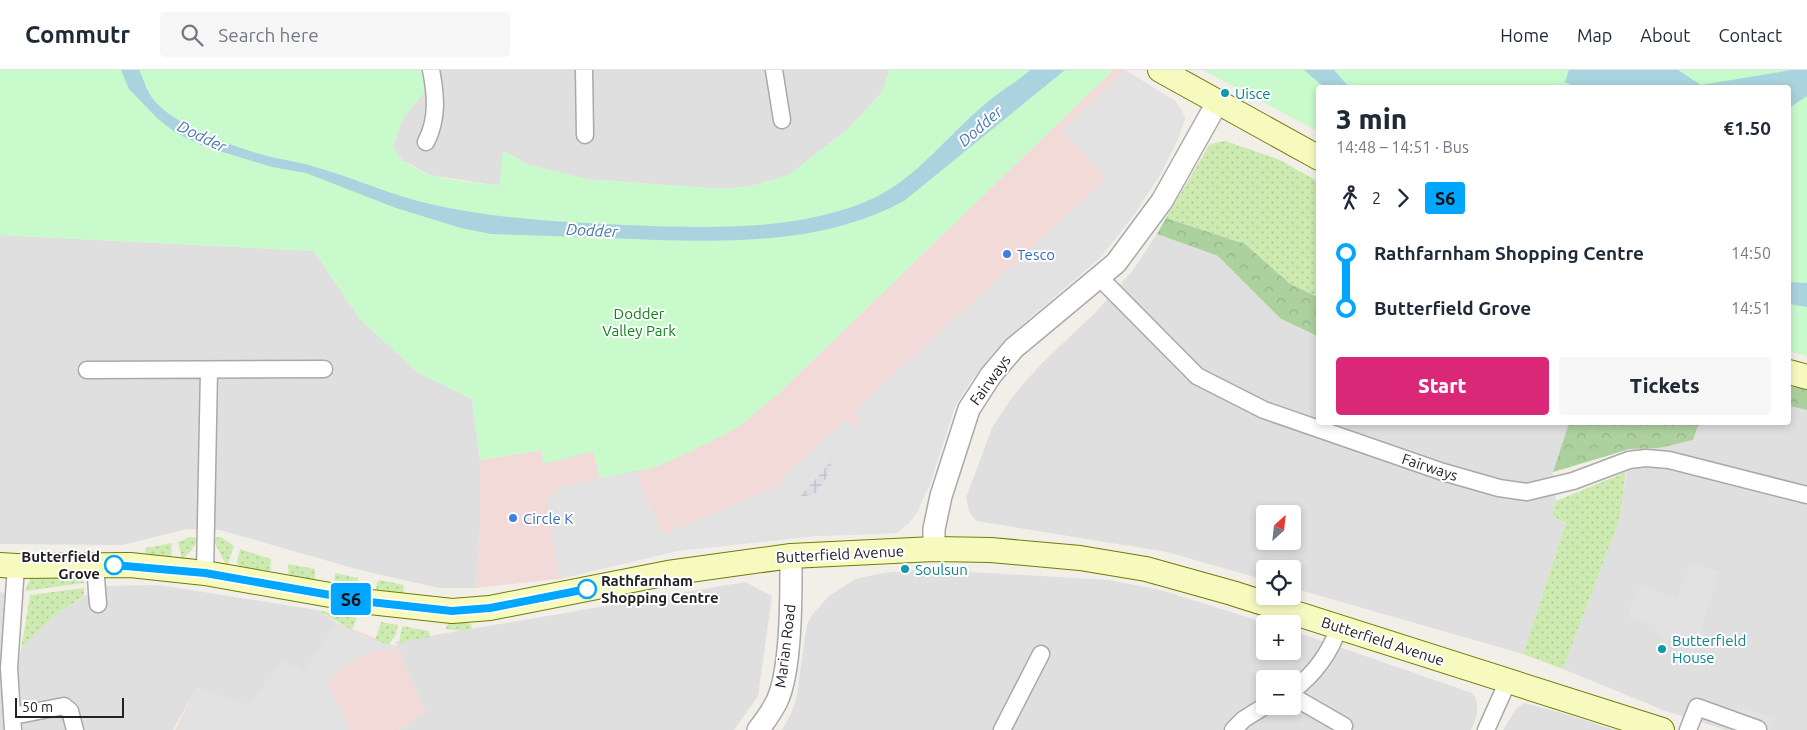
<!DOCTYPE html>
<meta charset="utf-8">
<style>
:root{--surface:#fff;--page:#f6f6f7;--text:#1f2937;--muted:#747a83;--line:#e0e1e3;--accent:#db2777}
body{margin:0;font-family:Ubuntu,sans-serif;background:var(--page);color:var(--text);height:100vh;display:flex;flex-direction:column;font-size:19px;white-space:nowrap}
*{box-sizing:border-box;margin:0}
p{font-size:16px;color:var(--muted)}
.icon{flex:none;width:28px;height:28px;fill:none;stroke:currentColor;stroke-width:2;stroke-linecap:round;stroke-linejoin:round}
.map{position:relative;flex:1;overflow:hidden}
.side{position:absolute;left:1316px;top:15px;width:475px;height:340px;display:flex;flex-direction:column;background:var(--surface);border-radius:5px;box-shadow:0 2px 8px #0003}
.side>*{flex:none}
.badge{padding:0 10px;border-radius:4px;font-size:18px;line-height:32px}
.needle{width:32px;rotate:27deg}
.controls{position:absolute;left:1256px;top:435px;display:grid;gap:10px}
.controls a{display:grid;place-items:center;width:45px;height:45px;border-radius:5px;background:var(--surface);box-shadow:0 2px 8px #0003;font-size:25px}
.scale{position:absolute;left:15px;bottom:12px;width:109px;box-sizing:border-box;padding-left:5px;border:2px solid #222;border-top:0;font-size:14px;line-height:18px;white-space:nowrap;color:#222;-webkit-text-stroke:4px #fff;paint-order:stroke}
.map>.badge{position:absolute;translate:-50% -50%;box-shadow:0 0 0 2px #fff}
.legs{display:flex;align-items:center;gap:8px;height:55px;padding:0 20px;font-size:16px}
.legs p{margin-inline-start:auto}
.headline{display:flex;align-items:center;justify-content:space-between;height:85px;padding:0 20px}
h1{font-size:28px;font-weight:800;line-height:38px}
.cta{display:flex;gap:10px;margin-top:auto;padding:10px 20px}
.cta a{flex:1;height:58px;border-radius:5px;background:var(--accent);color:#fff;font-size:20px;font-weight:800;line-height:58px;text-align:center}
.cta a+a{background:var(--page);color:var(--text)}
ul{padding:0 20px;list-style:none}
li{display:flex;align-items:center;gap:18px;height:55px;font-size:19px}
li i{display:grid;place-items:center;width:8px;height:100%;margin:0 6px;background:currentColor}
li i::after{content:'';width:12px;height:12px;margin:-6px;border:4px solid;border-radius:50%;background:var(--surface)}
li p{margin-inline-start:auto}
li:first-child i{background:linear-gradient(#0000 50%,currentColor 0)}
li:last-child i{background:linear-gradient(currentColor 50%,#0000 0)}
header{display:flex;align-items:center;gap:30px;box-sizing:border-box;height:70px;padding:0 25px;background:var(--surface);border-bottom:1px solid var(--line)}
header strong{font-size:24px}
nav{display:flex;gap:28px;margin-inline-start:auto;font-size:18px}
.search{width:350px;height:45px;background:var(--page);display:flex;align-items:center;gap:12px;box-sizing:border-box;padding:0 18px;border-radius:5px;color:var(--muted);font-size:19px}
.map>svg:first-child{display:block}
</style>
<header>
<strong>Commutr</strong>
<div class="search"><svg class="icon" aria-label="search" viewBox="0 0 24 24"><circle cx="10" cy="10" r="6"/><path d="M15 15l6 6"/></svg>Search here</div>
<nav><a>Home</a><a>Map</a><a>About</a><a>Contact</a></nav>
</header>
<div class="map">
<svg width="1807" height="660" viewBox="0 0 1807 660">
<defs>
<pattern id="grass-dots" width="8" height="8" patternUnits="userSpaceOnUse" patternTransform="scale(1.25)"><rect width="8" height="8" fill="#cdebb0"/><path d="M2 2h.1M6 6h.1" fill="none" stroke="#b0c997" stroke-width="1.8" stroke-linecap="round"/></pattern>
<pattern id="forest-crowns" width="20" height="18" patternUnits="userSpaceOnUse" patternTransform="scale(1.25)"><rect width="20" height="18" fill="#add19e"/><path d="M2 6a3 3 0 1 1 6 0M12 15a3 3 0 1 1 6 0" fill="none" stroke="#95b388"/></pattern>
<pattern id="plaza-grid" width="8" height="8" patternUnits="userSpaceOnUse" patternTransform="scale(1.25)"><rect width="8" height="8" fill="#dddde8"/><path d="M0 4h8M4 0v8" fill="none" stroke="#bdbdc7"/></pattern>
</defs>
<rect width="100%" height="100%" fill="#f2efe9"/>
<!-- residential -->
<path fill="#e0dfdf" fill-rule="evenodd" d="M 425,0 L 889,0 L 883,21 L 849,58 L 789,105 L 747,117 L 720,119 L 587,109 L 527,94 L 504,81 L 500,116 L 430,105 L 399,88 L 393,77 L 403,48 L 426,20 Z
M 1157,164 L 1218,186 L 1281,249 L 1319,268 L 1319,352 L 1569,353 L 1553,402 L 1556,431 L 1552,446 L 1566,453 L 1523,584 L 1293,518 L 1292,499 L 1265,499 L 1265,510 L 1167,482 L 976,451 L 969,441 L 966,428 L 992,358 L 1012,327 L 1041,294 L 1096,242 L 1133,200 ZM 1265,444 L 1292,444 L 1292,471 L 1265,471 Z
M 0,165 L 314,181 L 359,248 L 417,302 L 472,329 L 480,391 L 480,459 L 476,518 L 439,518 L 356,499 L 220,460 L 187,459 L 122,475 L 0,474 Z
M 1789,336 L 1807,340 L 1807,660 L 1726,660 L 1663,640 L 1563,599 L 1620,448 L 1630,379 L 1659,378 L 1693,370 L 1699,353 L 1789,352 Z
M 923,499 L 1108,510 L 1161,520 L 1269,554 L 1265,554 L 1265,581 L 1292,581 L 1293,561 L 1472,623 L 1477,631 L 1477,645 L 1471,660 L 782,660 L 791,644 L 797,625 L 804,572 L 807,555 L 812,545 L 829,526 L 855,509 L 883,503 ZM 1265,609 L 1292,609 L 1292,636 L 1265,636 Z
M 745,512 L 772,526 L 758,626 L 734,660 L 399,660 L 425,641 L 395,572 Z
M 159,515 L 317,540 L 337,553 L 305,602 L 283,591 L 249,635 L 197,618 L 173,660 L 23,660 L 18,596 L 21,580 L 35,561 L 50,548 L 101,516 Z
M 0,522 L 10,525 L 6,660 L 0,660 Z
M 1524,633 L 1569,645 L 1615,660 L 1503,660 L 1516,639 Z"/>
<!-- commercial -->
<path fill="#f2dad9" d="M 1113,0 L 1125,0 L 1175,31 L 1185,48 L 1178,69 L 1161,103 L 1136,142 L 1101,187 L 1020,256 L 992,284 L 971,311 L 955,336 L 930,414 L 917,442 L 909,453 L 897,463 L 815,466 L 677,481 L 559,509 L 476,518 L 480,459 L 480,390 L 542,380 L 543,393 L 593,381 L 600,408 L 778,324 Z
M 337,553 L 398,577 L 425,642 L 399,660 L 175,660 L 197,618 L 249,635 L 283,591 L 305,602 Z"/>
<!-- grass -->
<path fill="url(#grass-dots)" d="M 1225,71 L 1278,89 L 1319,112 L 1319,228 L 1289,213 L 1245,174 L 1166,148 L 1210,74 Z
M 1626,402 L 1620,448 L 1563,599 L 1523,584 L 1566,453 L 1552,446 L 1556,431 Z
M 190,467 L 199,468 L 191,481 L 182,489 L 178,472 Z
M 221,467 L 234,476 L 227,497 L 214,471 L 213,468 Z
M 172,473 L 171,489 L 146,487 L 145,478 Z
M 240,479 L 271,489 L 270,505 L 240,499 L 237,492 Z
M 288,494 L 315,499 L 315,513 L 289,508 Z
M 335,503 L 358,508 L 357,518 L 334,516 Z
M 36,506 L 81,507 L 84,513 L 25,521 L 30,509 Z
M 380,510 L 404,515 L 403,526 L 376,521 L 377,512 Z
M 84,518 L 84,526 C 59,542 39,556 21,580 L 30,525 Z
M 317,540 L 357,548 L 352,560 Z
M 381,552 L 398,555 L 396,564 L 389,575 L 375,570 Z
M 449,553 L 468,553 L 471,554 L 472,559 L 462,561 L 445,559 Z
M 402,556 L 429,561 L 430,567 L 399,573 Z"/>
<!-- forest -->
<path fill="url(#forest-crowns)" d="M 1166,148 L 1245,174 L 1289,213 L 1319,228 L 1319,267 L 1281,249 L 1218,186 L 1157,164 Z
M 1789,316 L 1807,320 L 1807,340 L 1789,336 Z
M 1569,353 L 1569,352 L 1699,353 L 1693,370 L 1659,378 L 1630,379 L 1553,402 Z"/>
<!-- park -->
<path fill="#c8facc" d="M 0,0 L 425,0 L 426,20 L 403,48 L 393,77 C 411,111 465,110 499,116 L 503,81 L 527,94 L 587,109 L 720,119 L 747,117 L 789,105 L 849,58 L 883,21 L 889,0 L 1113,0 L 778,324 L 736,359 L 690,382 L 653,398 L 600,408 L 593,381 L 543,394 L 541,380 L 480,390 L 472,329 L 417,302 L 359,248 L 314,181 L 0,165 Z
M 1203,0 L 1807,0 L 1807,286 L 1789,281 L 1789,18 L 1319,18 L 1319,62 Z"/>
<!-- parking -->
<path fill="#e2e2e2" d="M 1125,0 L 1175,31 L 1181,39 L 1185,48 L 1178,69 L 1161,103 L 1136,142 L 1101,187 L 1020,256 L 992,284 L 971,311 L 955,336 L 930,414 L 917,442 L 909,453 L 897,463 L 815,466 L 677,481 L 559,509 L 547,425 L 558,424 L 557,418 L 635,401 L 663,465 L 785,412 L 783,407 L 846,349 L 853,356 L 860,356 L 861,350 L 853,342 L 1107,108 L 1062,61 Z
M 1690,494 L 1719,501 L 1695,580 L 1661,566 L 1654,555 L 1627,547 L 1640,515 L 1677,529 Z
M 337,553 L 360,564 L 389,575 L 395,575 L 396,580 L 376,580 L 354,589 L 327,611 L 350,660 L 178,660 L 197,618 L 249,635 L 283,591 L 305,602 Z
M 1738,635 L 1774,649 L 1770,660 L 1728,660 L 1709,653 L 1712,643 L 1733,650 Z"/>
<!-- plaza -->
<path fill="url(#plaza-grid)" d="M 834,388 L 826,408 L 816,423 L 799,428 Z"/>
<!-- water -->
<path fill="#aad3df" d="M 121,0 L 139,0 C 143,7 145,16 149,23 C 164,52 233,77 264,85 C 280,90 297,91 312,96 C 352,107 390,125 430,134 C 495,149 560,152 626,155 C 706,158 789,162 865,132 C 918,111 951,59 995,26 C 1007,17 1018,11 1030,0 L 1065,0 L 904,131 C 827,172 743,172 657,170 C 602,168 546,166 491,164 L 461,158 L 396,138 L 306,103 L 272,97 L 203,76 L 176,63 L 158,49 L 129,19 Z
M 1304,0 L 1334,0 L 1349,17 L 1324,17 Z
M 1569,0 L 1678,0 L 1701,15 L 1792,0 L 1807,0 L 1807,26 L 1789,38 L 1789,18 L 1575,17 L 1565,12 Z
M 1789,212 L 1807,213 L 1807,237 L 1789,234 Z"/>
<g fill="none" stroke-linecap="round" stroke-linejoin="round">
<!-- minor casing -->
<g stroke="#a9a9a9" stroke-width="19">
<path id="minor" d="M 584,0 L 585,65
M 774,0 L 782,50
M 426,72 C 438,49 436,25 431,0
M 1099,207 L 1197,306 L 1264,340 L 1443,402 L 1499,418 L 1527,422 L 1573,411 L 1629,390 L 1646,388 L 1669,390 L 1807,425
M 87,300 L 324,299
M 95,495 L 98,534
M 205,503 L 209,301
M 1292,621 C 1315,604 1330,583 1339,557
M 1292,626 L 1344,656
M 13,646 L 64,636 L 70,641 L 75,660
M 13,660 L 9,598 L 16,496
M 1002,660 L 1041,584
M 1233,660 L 1244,649 L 1265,636
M 1486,660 L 1508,611
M 1688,660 L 1697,637 L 1758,659"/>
</g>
<!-- tertiary casing -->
<g stroke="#a9a9a9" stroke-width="24">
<path id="tertiary" d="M 934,479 L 934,459 L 941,426 L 969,339 L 991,305 L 1014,278 L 1116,193 L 1162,131 L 1217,33
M 758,660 C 765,651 772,641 777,631 C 792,599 791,522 791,486"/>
</g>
<!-- secondary casing -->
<g stroke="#707d05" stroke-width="26">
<path id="secondary" d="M 1160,0 L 1319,88
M 1789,302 L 1807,307
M 0,495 L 16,496 L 130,495 L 205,503 L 370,532 L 452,541 L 490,538 L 668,503 L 791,486 L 934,479 L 991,480 L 1080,488 L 1146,499 L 1232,523 L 1662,660"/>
</g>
<!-- minor -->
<use href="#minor" stroke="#fff" stroke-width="16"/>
<!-- tertiary -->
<use href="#tertiary" stroke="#fff" stroke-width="21"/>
<!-- secondary -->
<use href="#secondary" stroke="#f7fabf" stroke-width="24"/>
</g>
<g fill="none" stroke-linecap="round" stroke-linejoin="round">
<!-- line-1 casing -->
<g stroke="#fff" stroke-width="11">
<path id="line-1" d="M 114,495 L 205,503 L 370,532 L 452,541 L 490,538 L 587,519"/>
</g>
<!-- line-1 -->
<use href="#line-1" stroke="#00a6ff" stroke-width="8"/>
</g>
<!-- markers -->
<g fill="#0f9aa8" stroke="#fff" stroke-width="2">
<circle cx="1225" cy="23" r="5"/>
<circle cx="905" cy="499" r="5"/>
<circle cx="1662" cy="579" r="5"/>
</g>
<g fill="#3f7fe0" stroke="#fff" stroke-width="2">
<circle cx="1007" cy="184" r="5"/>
<circle cx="513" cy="448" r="5"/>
</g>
<g fill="#fff" stroke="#00a6ff" stroke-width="2.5">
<circle cx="114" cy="495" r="9"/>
<circle cx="587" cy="519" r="9"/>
</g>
<g text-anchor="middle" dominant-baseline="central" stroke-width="4" stroke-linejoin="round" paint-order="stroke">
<!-- culture labels -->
<g font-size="15" fill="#0d838f" stroke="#fff" text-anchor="start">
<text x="1235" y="23">Uisce</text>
<text x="915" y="499">Soulsun</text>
<text x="1672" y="570">Butterfield<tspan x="1672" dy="17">House</tspan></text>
</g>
<!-- shop labels -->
<g font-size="15" fill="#366cbe" stroke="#fff" text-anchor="start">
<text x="1017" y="184">Tesco</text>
<text x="523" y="448">Circle K</text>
</g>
<!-- park labels -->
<g font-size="15" fill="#0c8416" stroke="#fff">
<text x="639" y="243">Dodder<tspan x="639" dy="17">Valley Park</tspan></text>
</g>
<!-- street labels -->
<g font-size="15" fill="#222" stroke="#fff">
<text transform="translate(990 310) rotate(-54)">Fairways</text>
<text transform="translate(1430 397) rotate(18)">Fairways</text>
<text transform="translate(840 484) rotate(-3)">Butterfield Avenue</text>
<text transform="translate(1383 571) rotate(18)">Butterfield Avenue</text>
<text transform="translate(785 576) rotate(-83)">Marian Road</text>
</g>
<!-- stop labels -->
<g font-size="15" font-weight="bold" fill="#222" stroke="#fff" text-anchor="end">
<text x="100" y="486">Butterfield<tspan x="100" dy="17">Grove</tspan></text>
<text x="601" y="510" text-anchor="start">Rathfarnham<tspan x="601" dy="17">Shopping Centre</tspan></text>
</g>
<!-- water labels -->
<g font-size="16" font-style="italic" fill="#4a7aab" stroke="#fff">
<text transform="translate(980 56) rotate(-41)">Dodder</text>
<text transform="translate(202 66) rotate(26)">Dodder</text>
<text transform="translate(592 160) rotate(3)">Dodder</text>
</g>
</g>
</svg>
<div class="controls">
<a><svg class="needle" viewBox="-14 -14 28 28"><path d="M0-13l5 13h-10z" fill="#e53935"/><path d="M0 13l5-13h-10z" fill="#747a83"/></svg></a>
<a><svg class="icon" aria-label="locate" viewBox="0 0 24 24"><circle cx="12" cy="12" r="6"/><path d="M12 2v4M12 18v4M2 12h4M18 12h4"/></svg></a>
<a>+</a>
<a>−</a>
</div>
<div class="scale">50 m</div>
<b class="badge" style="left:351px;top:529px;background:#00a6ff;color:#111">S6</b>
<section class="side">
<div class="headline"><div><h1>3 min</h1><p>14:48 – 14:51 · Bus</p></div><b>€1.50</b></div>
<div class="legs"><svg class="icon" aria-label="walk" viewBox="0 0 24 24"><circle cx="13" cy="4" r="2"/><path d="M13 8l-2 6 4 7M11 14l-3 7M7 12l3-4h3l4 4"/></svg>2<svg class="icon" aria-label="forward" viewBox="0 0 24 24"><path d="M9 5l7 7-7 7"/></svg><b class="badge" style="background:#00a6ff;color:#111">S6</b></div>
<ul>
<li><i style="color:#00a6ff"></i><b>Rathfarnham Shopping Centre</b><p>14:50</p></li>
<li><i style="color:#00a6ff"></i><b>Butterfield Grove</b><p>14:51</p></li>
</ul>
<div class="cta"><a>Start</a><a>Tickets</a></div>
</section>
</div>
